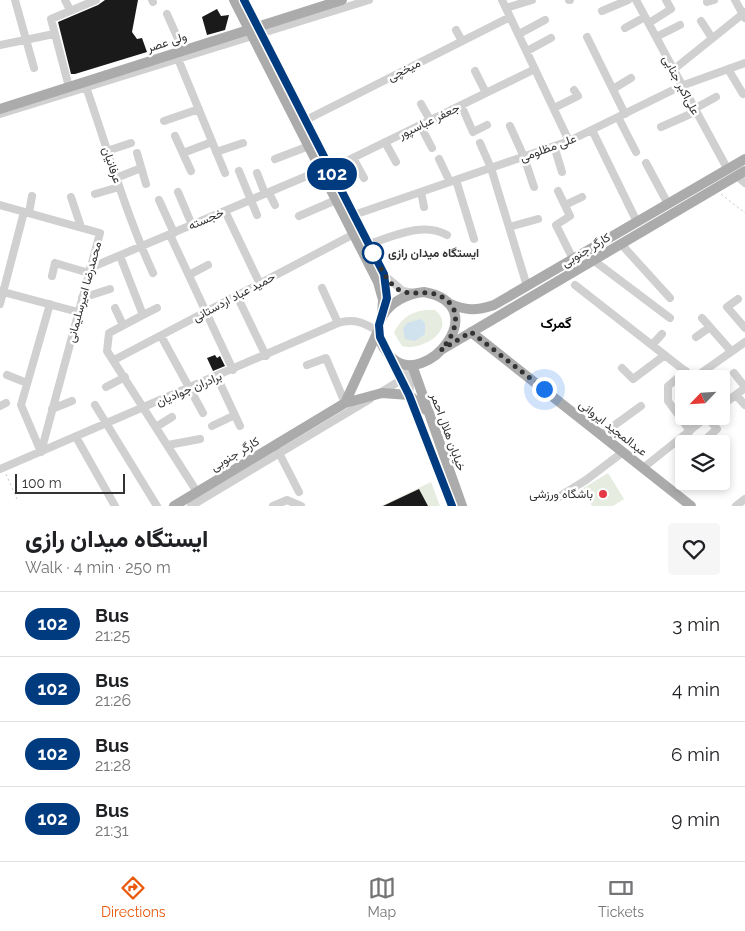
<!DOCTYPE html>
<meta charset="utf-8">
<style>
:root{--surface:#fff;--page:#f6f6f6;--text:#202124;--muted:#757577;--line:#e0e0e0;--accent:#ea580c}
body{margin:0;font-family:Raleway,Vazirmatn,sans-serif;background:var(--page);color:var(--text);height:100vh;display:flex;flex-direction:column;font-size:19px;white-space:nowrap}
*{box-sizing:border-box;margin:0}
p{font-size:16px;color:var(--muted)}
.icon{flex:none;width:28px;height:28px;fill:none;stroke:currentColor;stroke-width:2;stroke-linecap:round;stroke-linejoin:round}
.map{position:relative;height:506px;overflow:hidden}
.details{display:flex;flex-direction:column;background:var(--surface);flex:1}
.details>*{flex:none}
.badge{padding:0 10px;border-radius:16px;font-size:18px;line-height:32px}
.needle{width:32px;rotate:245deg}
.buttons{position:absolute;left:675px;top:370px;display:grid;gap:10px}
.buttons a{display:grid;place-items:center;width:55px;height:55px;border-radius:5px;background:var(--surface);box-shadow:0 2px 8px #0003;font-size:25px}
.scale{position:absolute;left:15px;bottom:12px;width:110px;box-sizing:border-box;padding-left:5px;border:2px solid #333;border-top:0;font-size:14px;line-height:18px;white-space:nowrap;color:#333;-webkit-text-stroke:4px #fff;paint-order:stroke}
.you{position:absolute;width:25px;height:25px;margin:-12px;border:4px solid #fff;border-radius:50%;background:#1a73e8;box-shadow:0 0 0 8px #1a73e833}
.map>.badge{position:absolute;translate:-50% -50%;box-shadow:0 0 0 2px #fff}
.round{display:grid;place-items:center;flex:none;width:52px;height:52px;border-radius:5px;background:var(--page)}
.head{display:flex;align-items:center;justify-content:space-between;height:85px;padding:0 25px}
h1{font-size:24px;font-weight:800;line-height:38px}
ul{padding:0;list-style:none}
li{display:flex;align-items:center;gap:15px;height:65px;padding:0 25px;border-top:1px solid var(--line)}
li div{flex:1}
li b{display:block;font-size:19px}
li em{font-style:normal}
li .badge{min-width:55px;font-weight:700;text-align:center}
.dock{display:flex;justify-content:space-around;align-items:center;height:70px;border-top:1px solid var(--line);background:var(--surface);font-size:14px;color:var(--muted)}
.dock a{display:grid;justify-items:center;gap:2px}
.dock .active{color:var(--accent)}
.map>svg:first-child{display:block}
</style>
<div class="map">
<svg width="745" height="506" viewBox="0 0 745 506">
<rect width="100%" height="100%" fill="#fff"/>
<!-- green -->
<path fill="#e6ecdf" d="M 435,310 C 458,329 422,352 402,346 L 394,333 C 402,315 416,309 435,310 Z
M 608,473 L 624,499 L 613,506 L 592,506 L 582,489 Z
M 431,482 L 440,506 L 381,506 Z"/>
<!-- water -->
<path fill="#cfe2ee" d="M 421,319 L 425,323 L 425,334 L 415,341 L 405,339 L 403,328 L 407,323 Z"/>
<!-- building -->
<path fill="#1a1a1a" d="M 105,0 L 138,0 L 132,32 L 137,39 L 142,38 L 147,52 L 75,74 L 71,74 L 58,22 L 98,5 Z
M 217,9 L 221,16 L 229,15 L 225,30 L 207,35 L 202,17 Z
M 215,355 L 217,358 L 220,356 L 225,366 L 213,371 L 207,358 Z
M 419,489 L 428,506 L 383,506 Z"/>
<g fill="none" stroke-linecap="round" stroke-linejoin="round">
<!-- path -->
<path stroke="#cdcdcd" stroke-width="1" stroke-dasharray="2.5 2.5" stroke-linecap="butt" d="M 721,194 L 745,213
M 6,474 L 17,499"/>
<!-- minor -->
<path stroke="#d0d0d0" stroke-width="8" d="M 15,0 L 34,68
M 65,0 L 70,10
M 152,0 L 153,2
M 244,0 L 384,275 L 386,285 L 385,304
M 502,0 L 569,141
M 569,0 L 570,0
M 636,0 L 728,170
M 735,0 L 745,18
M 707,2 L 714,0
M 506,8 L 532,0
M 602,11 L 628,0
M 167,14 L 183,50
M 701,21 L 712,38
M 649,23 L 671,9 L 666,0
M 625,28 L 645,17
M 456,30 L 462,41
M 519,34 L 545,20
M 587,37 L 625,114
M 656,37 L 680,25
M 0,45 L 54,34
M 527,51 L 551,38
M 176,54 L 225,173
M 728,69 L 743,94
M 673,70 L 745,12
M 475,71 L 486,93
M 85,84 C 107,147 125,212 153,273
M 69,87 L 51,19 L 96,0
M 613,89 L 631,78
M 421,104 L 430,120
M 461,105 L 473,132 L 487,125
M 554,108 L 578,96 L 574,90
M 694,109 L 716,97
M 0,114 L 369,0
M 618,117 L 636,152
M 164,121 L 199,109
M 302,122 L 510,17
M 420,125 L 432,148
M 510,126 L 524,157 L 534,187
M 661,127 L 695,112
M 592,130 L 637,222
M 175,136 L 191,171
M 385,142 L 396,162
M 480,143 L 491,168 L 527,286
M 554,146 L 562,172
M 107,151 L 131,143
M 216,152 L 243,143
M 137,153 L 146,184
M 183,153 L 212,142
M 353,158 L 364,178
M 275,159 L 309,146
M 439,159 L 450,182
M 646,163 L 668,204
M 239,171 L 257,215
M 326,171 L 535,69
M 257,173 L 265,194
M 737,176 L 745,183
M 116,178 L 141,168
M 456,180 L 474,239
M 558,191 L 570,216 L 556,225 L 573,259
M 178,192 L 192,225
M 421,192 L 424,207
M 269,193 L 275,205
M 95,194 L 119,187
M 71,197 L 81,227
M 159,200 L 174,233
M 0,205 L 100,233 L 41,452
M 565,205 L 582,197
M 225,211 L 260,284
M 29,213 L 32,196
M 299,216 L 336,200
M 345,218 L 569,141 L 681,86 L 745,63
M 509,227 L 538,219
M 170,235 L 233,370
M 621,244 L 670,298
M 366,245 C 392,237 422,221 447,235
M 120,256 L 143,315 L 109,333 L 107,351 L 197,492
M 593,260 L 670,318
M 90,268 L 321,170
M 189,275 L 208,265
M 384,275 L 403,291 L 415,293
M 52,276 L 55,263 L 89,273
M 575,285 L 694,378 L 745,342
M 322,288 L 338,323
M 0,291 L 78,312
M 237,296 L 266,356
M 82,298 L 110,289
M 738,299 L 727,307 L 745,328
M 0,304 L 24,212
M 115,308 L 123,325
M 143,315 L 157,308
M 702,318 L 731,351
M 161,336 L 203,413
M 696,337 L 710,327
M 652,345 L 662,334
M 391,357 L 414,408 L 452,506
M 114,360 L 354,234
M 307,365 L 326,358 L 345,403
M 622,368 L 633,379 L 665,355
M 686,371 L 668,386 L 668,401 L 690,431
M 734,373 L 745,387
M 7,375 L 27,383
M 217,377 L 240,426
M 106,387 L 125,377
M 380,393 L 401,380 L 412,365
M 409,395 L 412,367
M 736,395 L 745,405
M 95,405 L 157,506
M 0,406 L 6,403
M 721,406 L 745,388
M 52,409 L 72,401
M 212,426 L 235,415
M 156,427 L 172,417
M 601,435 L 641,406
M 76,437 L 115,506
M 707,438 L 717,429 L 707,417
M 168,445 L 200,439
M 278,451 L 299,492
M 41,452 L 21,405 L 50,304
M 643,468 L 708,416
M 0,469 L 338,323 C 355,318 364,323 378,331
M 557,498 L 586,480 L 623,452
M 191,506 L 370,399
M 273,506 L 287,500 L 301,506
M 736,506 L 745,499"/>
<!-- major -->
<path stroke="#ababab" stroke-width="10" d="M 234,0 L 378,282 L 383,300 L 382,317
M 0,109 L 342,0
M 424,292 C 496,305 426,390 392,358 C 361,328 389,295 424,292 Z
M 448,303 C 466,311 476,311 494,305 L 745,159
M 471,332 L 691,506
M 441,350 L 745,171
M 412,365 L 462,506
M 345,403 L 378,331
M 174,506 L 345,403 L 382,393 L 409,395 L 426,410"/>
</g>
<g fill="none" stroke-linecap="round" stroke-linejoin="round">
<!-- line casing -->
<g stroke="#fff" stroke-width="11">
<path id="line" d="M 244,0 L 384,274 L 387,298 L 379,325 L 380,337 L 409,395 L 452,506"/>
</g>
<!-- line -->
<use href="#line" stroke="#003b80" stroke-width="8"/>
<!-- walk -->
<path stroke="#333" stroke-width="5" stroke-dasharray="0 9" d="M 373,253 C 380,266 388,287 404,292 C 413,294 422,292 431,293 C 465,301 459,331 441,350 L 471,332 L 544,389"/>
</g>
<!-- markers -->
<circle fill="#fff" stroke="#003b80" stroke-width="2.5" cx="373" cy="253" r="10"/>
<circle fill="#e63946" stroke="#fff" stroke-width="2" cx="603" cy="494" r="5"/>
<g text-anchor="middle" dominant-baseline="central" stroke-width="5" stroke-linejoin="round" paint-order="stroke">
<!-- street labels -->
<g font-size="12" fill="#333" stroke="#fff">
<text transform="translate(167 42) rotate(-18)">ولی عصر</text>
<text transform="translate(404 70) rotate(-27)">میخچی</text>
<text transform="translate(681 85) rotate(62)">علی‌اکبر جنابی</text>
<text transform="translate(429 121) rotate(-26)">جعفر عباسپور</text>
<text transform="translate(548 148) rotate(-20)">علی مظلومی</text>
<text transform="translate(112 165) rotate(71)">عرفانیان</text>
<text transform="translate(206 219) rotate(-23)">خجسته</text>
<text transform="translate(586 250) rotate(-31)">کارگر جنوبی</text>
<text transform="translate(84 292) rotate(-75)">محمدرضا امیرسلیمانی</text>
<text transform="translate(234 297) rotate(-28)">حمید عباد اردستانی</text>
<text transform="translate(189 389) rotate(-23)">برادران جوادیان</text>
<text transform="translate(613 428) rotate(38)">عبدالمجید ایروانی</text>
<text transform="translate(448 432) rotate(70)">خیابان هلال احمر</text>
<text transform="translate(235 454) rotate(-31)">کارگر جنوبی</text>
</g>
<!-- stop labels -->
<g font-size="12" font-weight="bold" fill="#333" stroke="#fff" text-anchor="start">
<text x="388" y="253">ایستگاه میدان رازی</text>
</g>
<!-- poi labels -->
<g font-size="12" fill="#333" stroke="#fff" text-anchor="end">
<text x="593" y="494">باشگاه ورزشی</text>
</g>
<!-- neighbourhood labels -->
<g font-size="14" font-weight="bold" fill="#000" stroke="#fff">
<text x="556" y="323">گمرک</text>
</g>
</g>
</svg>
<div class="buttons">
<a><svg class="needle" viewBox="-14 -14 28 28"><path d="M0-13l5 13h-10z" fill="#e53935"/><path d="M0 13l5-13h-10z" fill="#757577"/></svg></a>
<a><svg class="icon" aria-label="layers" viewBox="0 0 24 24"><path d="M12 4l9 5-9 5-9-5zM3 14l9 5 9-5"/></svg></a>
</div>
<div class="scale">100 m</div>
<div class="you" style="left:544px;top:389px"></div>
<b class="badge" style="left:332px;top:174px;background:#003b80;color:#fff">102</b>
</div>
<section class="details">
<div class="head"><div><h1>ایستگاه میدان رازی</h1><p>Walk · 4 min · 250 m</p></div><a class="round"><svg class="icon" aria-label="heart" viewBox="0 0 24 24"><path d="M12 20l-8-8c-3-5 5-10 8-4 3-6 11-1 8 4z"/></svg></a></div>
<ul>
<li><span class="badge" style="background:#003b80;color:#fff">102</span><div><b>Bus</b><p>21:25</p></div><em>3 min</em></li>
<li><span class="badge" style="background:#003b80;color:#fff">102</span><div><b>Bus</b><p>21:26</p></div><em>4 min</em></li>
<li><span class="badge" style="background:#003b80;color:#fff">102</span><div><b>Bus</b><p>21:28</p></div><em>6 min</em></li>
<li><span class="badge" style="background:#003b80;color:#fff">102</span><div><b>Bus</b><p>21:31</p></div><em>9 min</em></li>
</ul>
</section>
<nav class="dock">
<a class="active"><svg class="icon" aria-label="directions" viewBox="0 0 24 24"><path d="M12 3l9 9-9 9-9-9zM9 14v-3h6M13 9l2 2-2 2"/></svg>Directions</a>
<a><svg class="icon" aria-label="map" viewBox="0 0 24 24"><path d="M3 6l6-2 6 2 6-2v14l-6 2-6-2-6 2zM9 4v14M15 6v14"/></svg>Map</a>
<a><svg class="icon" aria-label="tickets" viewBox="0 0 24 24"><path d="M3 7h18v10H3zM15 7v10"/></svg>Tickets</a>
</nav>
